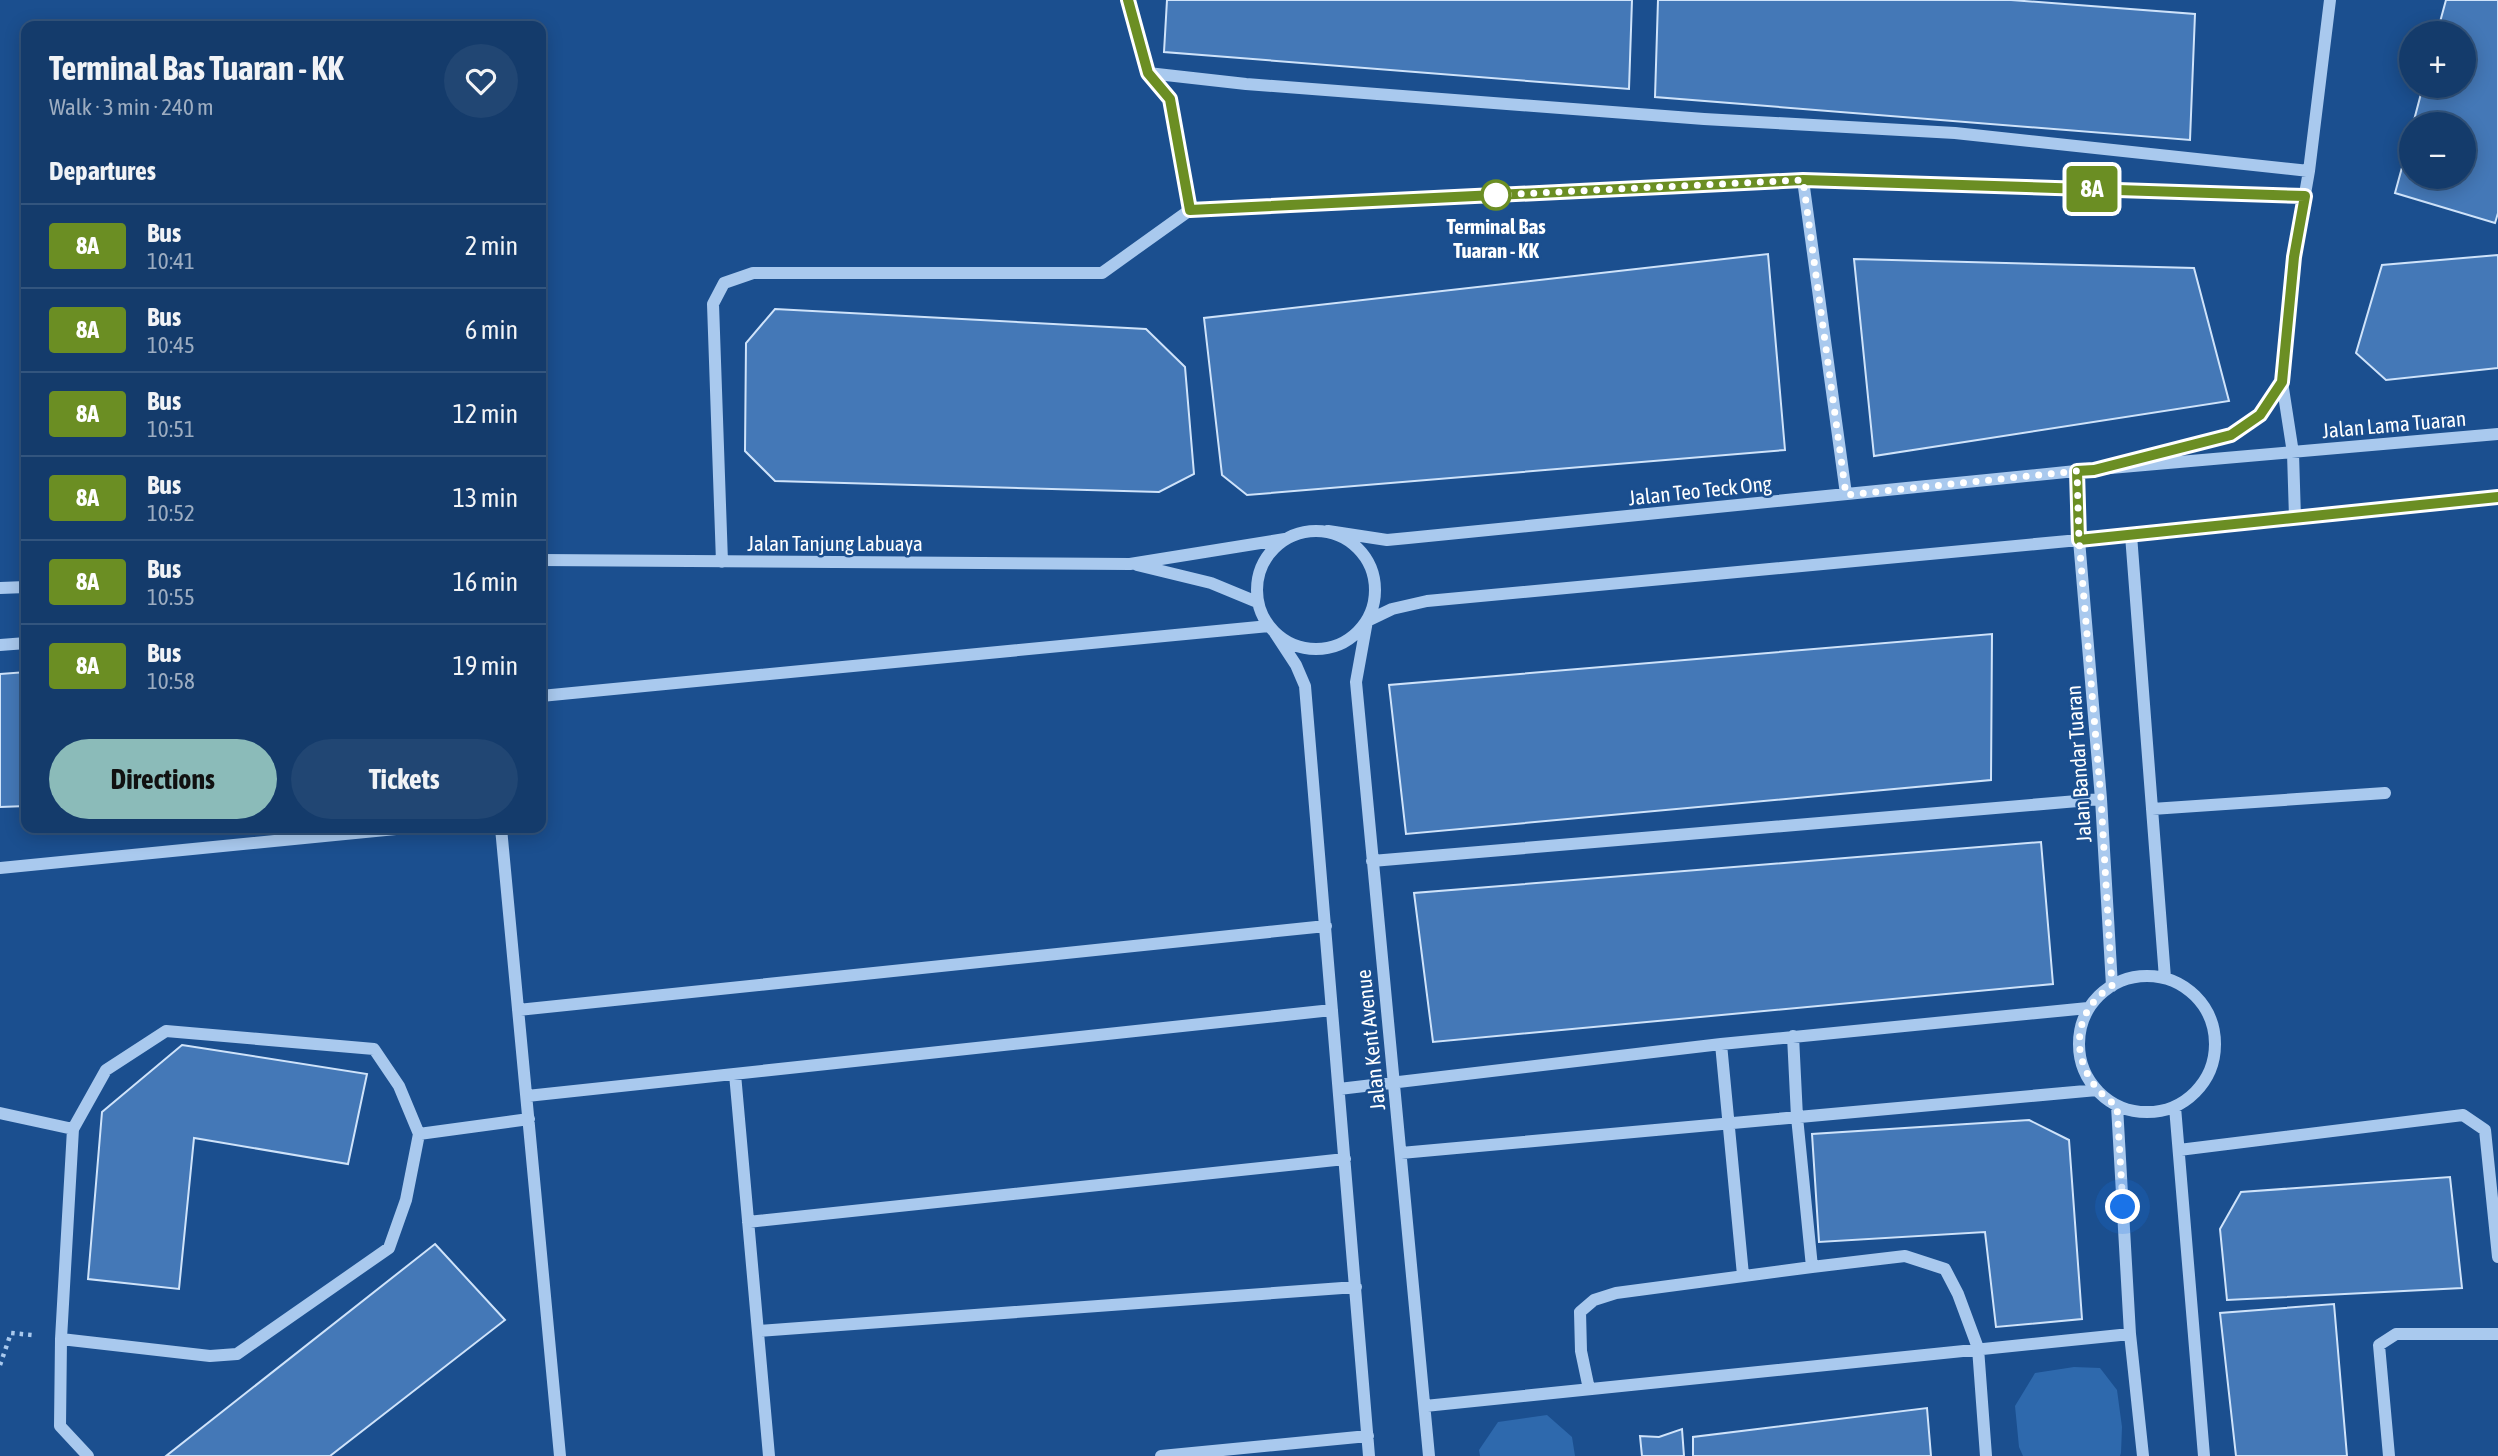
<!DOCTYPE html>
<meta charset="utf-8">
<style>
:root{--surface:#143b6b;--page:#214673;--text:#f1f3f6;--muted:#9dadc1;--line:#33557e;--accent:#8bbbb9}
body{margin:0;font-family:"Asap Condensed",sans-serif;background:var(--page);color:var(--text);height:100vh;display:flex;flex-direction:column;font-size:26px;white-space:nowrap}
*{box-sizing:border-box;margin:0}
p{font-size:23px;color:var(--muted)}
.icon{flex:none;width:38px;height:38px;fill:none;stroke:currentColor;stroke-width:2;stroke-linecap:round;stroke-linejoin:round}
.map{position:relative;flex:1;overflow:hidden}
.details{position:absolute;left:21px;top:21px;width:525px;height:812px;display:flex;flex-direction:column;background:var(--surface);border-radius:14px;box-shadow:0 4px 18px #0003,0 0 0 2px var(--line)}
.details>*{flex:none}
.badge{padding:0 14px;border-radius:5px;font-size:24px;line-height:46px}
.controls{position:absolute;left:2399px;top:21px;display:grid;gap:14px}
.controls a{display:grid;place-items:center;width:77px;height:77px;border-radius:50%;background:var(--surface);box-shadow:0 4px 18px #0003,0 0 0 2px var(--line);font-size:35px}
.you{position:absolute;width:35px;height:35px;margin:-18px;border:5px solid #fff;border-radius:50%;background:#1a73e8;box-shadow:0 0 0 10px #1a73e833}
.map>.badge{position:absolute;translate:-50% -50%;box-shadow:0 0 0 4px #fff}
h2{padding:0 28px;font-size:26px;line-height:63px}
.round{display:grid;place-items:center;flex:none;width:74px;height:74px;border-radius:37px;background:var(--page)}
.summary{display:flex;align-items:center;justify-content:space-between;height:119px;padding:0 28px}
h1{font-size:33px;font-weight:700;line-height:52px}
.cta{display:flex;gap:14px;margin-top:auto;padding:14px 28px}
.cta a{flex:1;height:80px;border-radius:42px;background:var(--accent);color:#111;font-size:28px;font-weight:700;line-height:80px;text-align:center}
.cta a+a{background:var(--page);color:var(--text)}
ul{padding:0;list-style:none}
li{display:flex;align-items:center;gap:21px;height:84px;padding:0 28px;border-top:2px solid var(--line)}
li div{flex:1}
li b{display:block;font-size:26px}
li em{font-style:normal}
li .badge{min-width:77px;font-weight:700;text-align:center}
.map>svg:first-child{display:block}
</style>
<div class="map">
<svg width="2498" height="1456" viewBox="0 0 2498 1456">
<rect width="100%" height="100%" fill="#1b4f8f"/>
<!-- green -->
<path fill="#2e69ad" d="M 2074,1367 L 2100,1368 L 2117,1390 L 2122,1427 L 2121,1453 L 2120,1456 L 2023,1456 L 2019,1447 L 2015,1406 L 2035,1373 Z
M 1547,1415 L 1572,1437 L 1575,1456 L 1480,1456 L 1479,1450 L 1498,1422 Z"/>
<!-- building -->
<path fill="#4478b7" stroke="#cfe3fa" stroke-width="2" d="M 1167,0 L 1632,0 L 1629,89 L 1164,52 Z
M 1658,0 L 2011,0 L 2195,14 L 2190,140 L 1655,97 Z
M 2446,0 L 2498,0 L 2498,213 L 2495,223 L 2395,193 L 2412,131 L 2412,177 L 2464,177 L 2464,124 L 2413,124 L 2423,86 L 2464,86 L 2464,33 L 2437,33 Z
M 1768,254 L 1785,450 L 1247,495 L 1222,475 L 1204,318 Z
M 2498,255 L 2498,368 L 2386,380 L 2356,353 L 2382,265 Z
M 1854,259 L 2194,268 L 2229,401 L 1874,456 Z
M 775,309 L 1146,329 L 1185,367 L 1194,474 L 1159,492 L 775,481 L 745,451 L 746,343 Z
M 1992,634 L 1991,780 L 1406,834 L 1389,685 Z
M 26,672 L 26,806 L 0,807 L 0,674 Z
M 2041,842 L 2053,984 L 1433,1042 L 1414,893 Z
M 182,1045 L 367,1074 L 348,1164 L 194,1138 L 179,1289 L 88,1279 L 102,1112 Z
M 2029,1120 L 2069,1140 L 2082,1319 L 1996,1327 L 1985,1232 L 1819,1242 L 1812,1134 Z
M 2450,1177 L 2462,1288 L 2227,1300 L 2220,1229 L 2241,1192 Z
M 435,1244 L 505,1320 L 330,1456 L 166,1456 Z
M 2334,1304 L 2347,1456 L 2236,1456 L 2220,1313 Z
M 1927,1408 L 1931,1456 L 1693,1456 L 1693,1437 Z
M 1682,1429 L 1684,1456 L 1642,1456 L 1640,1436 L 1659,1437 Z"/>
<g fill="none" stroke-linecap="round" stroke-linejoin="round">
<!-- path -->
<path stroke="#a9c9ee" stroke-width="4.5" stroke-dasharray="3.5 5" stroke-linecap="butt" d="M 0,1365 L 11,1333 L 32,1335"/>
<!-- minor -->
<path stroke="#a9c9ee" stroke-width="12" d="M 1128,0 L 1148,73 L 1170,99 L 1190,210
M 1148,73 L 1246,84 L 1704,119 L 1955,133 L 2309,171
M 1803,180 L 1846,494
M 2127,461 L 2231,435 L 2260,415 L 2282,382
M 2076,471 L 2079,540 L 2101,799 L 2112,986
M 2295,518 L 2293,453 L 2282,382 L 2294,257 L 2309,171 L 2330,0
M1257 590a59 59 0 1 1 118 0a59 59 0 1 1-118 0Z
M 1328,531 L 1387,540 L 1408,538 L 2076,471 L 2498,434
M 2131,535 L 2165,978
M 541,560 L 1130,564 L 1285,539
M 722,562 L 713,304 L 724,283 L 753,273 L 1102,273 L 1190,210 L 1803,180 L 2305,196
M 1137,565 L 1211,583 L 1257,602
M 0,588 L 26,587
M 1275,633 L 1296,665 L 1305,686 L 1369,1456
M 0,645 L 26,643
M 541,696 L 1269,626
M 2152,809 L 2385,793
M 501,828 L 560,1456
M 1372,861 L 2101,799
M 0,868 L 406,828
M2079 1044a68 68 0 1 1 136 0a68 68 0 1 1-136 0Z
M 518,1010 L 1326,926
M 166,1031 L 374,1049 L 399,1086 L 419,1134 L 406,1200 L 389,1248 L 237,1354 L 210,1356 L 61,1339 L 73,1129 L 106,1070 Z
M 1793,1036 L 1797,1117 L 1812,1267
M 1721,1044 L 1743,1275
M 735,1074 L 769,1456
M 1339,1089 L 1721,1044 L 2088,1008
M 527,1096 L 1332,1010
M 2117,1106 L 2130,1334 L 2143,1456
M 2175,1107 L 2204,1456
M 0,1113 L 73,1129
M 419,1134 L 529,1119
M 2179,1150 L 2463,1115 L 2485,1130 L 2498,1257
M 1401,1153 L 2097,1090
M 748,1222 L 1345,1159
M 758,1331 L 1356,1287
M 61,1339 L 60,1426 L 88,1456
M 1589,1389 L 1581,1351 L 1580,1312 L 1594,1300 L 1616,1293 L 1812,1267 L 1905,1256 L 1945,1269 L 1958,1294 L 1978,1348 L 1986,1456
M 1425,1406 L 2130,1334
M 1161,1456 L 1368,1436
M 1429,1456 L 1356,682 L 1367,621 L 1392,609 L 1427,601 L 2079,540 L 2498,497
M 2389,1456 L 2379,1345 L 2396,1334 L 2498,1334"/>
</g>
<g fill="none" stroke-linecap="round" stroke-linejoin="round">
<!-- line casing -->
<g stroke="#fff" stroke-width="16">
<path id="line" d="M 1128,0 L 1148,73 L 1170,99 L 1190,210 L 1803,180 L 2305,196 L 2294,257 L 2282,382 L 2260,415 L 2231,435 L 2094,470 L 2077,471 L 2079,540 L 2498,497"/>
</g>
<!-- line -->
<use href="#line" stroke="#6b8e23" stroke-width="10"/>
<!-- walk -->
<path stroke="#fff" stroke-width="7" stroke-dasharray="0 12.6" d="M 1496,195 L 1803,180 L 1846,495 L 2077,471 L 2079,540 L 2101,799 L 2112,986 C 2064,1016 2072,1077 2117,1106 L 2123,1207"/>
</g>
<!-- markers -->
<circle fill="#fff" stroke="#6b8e23" stroke-width="3.5" cx="1496" cy="195" r="14"/>
<g text-anchor="middle" dominant-baseline="central" stroke-width="5" stroke-linejoin="round" paint-order="stroke">
<!-- stop labels -->
<g font-size="21" font-weight="bold" fill="#fff" stroke="#1b4f8f">
<text x="1496" y="226">Terminal Bas<tspan x="1496" dy="24">Tuaran - KK</tspan></text>
</g>
<!-- street labels -->
<g font-size="21" fill="#fff" stroke="#1b4f8f">
<text transform="translate(2394 424) rotate(-5)">Jalan Lama Tuaran</text>
<text transform="translate(1700 490) rotate(-6)">Jalan Teo Teck Ong</text>
<text x="835" y="543">Jalan Tanjung Labuaya</text>
<text transform="translate(2078 764) rotate(-94)">Jalan Bandar Tuaran</text>
<text transform="translate(1370 1040) rotate(-96)">Jalan Kent Avenue</text>
</g>
</g>
</svg>
<div class="controls">
<a>+</a>
<a>−</a>
</div>
<div class="you" style="left:2123px;top:1207px"></div>
<b class="badge" style="left:2092px;top:189px;background:#6b8e23;color:#fff">8A</b>
<section class="details">
<div class="summary"><div><h1>Terminal Bas Tuaran - KK</h1><p>Walk · 3 min · 240 m</p></div><a class="round"><svg class="icon" aria-label="heart" viewBox="0 0 24 24"><path d="M12 20l-8-8c-3-5 5-10 8-4 3-6 11-1 8 4z"/></svg></a></div>
<h2>Departures</h2>
<ul>
<li><span class="badge" style="background:#6b8e23;color:#fff">8A</span><div><b>Bus</b><p>10:41</p></div><em>2 min</em></li>
<li><span class="badge" style="background:#6b8e23;color:#fff">8A</span><div><b>Bus</b><p>10:45</p></div><em>6 min</em></li>
<li><span class="badge" style="background:#6b8e23;color:#fff">8A</span><div><b>Bus</b><p>10:51</p></div><em>12 min</em></li>
<li><span class="badge" style="background:#6b8e23;color:#fff">8A</span><div><b>Bus</b><p>10:52</p></div><em>13 min</em></li>
<li><span class="badge" style="background:#6b8e23;color:#fff">8A</span><div><b>Bus</b><p>10:55</p></div><em>16 min</em></li>
<li><span class="badge" style="background:#6b8e23;color:#fff">8A</span><div><b>Bus</b><p>10:58</p></div><em>19 min</em></li>
</ul>
<div class="cta"><a>Directions</a><a>Tickets</a></div>
</section>
</div>
